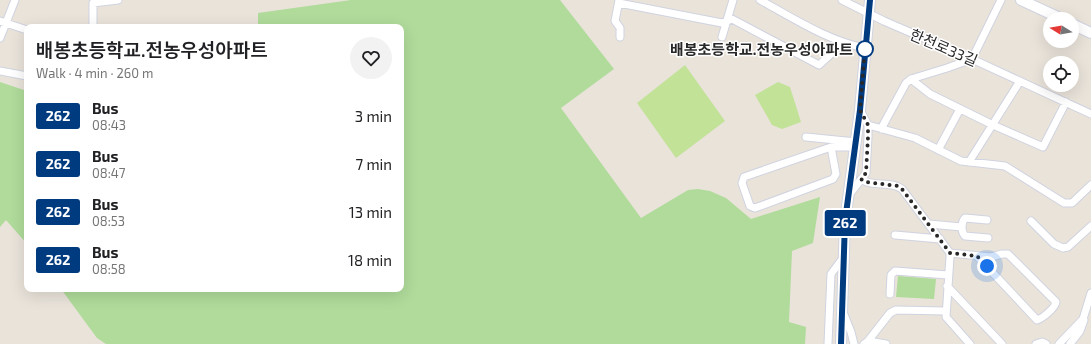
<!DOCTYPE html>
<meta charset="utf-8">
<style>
:root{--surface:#fff;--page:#f2f2f2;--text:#202124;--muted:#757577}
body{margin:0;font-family:"Exo 2","Noto Sans KR",sans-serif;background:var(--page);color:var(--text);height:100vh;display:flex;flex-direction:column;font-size:15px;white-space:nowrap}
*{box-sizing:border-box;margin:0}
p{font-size:13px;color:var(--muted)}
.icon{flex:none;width:22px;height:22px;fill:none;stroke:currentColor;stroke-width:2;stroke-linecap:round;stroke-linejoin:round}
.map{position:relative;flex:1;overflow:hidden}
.panel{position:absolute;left:24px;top:24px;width:380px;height:268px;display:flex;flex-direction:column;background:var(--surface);border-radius:8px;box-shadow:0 4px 16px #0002}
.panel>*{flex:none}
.badge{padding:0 8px;border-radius:3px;font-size:14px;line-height:26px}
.needle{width:26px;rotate:281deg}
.controls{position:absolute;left:1043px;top:12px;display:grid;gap:8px}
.controls a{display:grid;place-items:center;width:36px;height:36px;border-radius:50%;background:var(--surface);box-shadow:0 4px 16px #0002;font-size:20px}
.you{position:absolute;width:20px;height:20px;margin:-10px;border:3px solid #fff;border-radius:50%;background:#1a73e8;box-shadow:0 0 0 6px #1a73e833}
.map>.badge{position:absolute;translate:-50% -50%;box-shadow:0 0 0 2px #fff}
.round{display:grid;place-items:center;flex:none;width:42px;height:42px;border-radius:21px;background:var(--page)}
.summary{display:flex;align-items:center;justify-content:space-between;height:68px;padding:0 12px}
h1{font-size:19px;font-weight:600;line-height:30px}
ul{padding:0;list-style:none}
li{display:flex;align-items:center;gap:12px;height:48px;padding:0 12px}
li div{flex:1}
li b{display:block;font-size:15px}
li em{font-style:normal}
li .badge{min-width:44px;font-weight:700;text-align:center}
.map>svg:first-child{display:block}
</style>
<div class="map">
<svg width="1091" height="344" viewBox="0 0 1091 344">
<rect width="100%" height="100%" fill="#e9e3da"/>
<!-- green -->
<path fill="#b0db9b" d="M 351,0 L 560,0 L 614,69 L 561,108 L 641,218 L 688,190 L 698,189 L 710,191 L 726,198 L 751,219 L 820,197 L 813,243 L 792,251 L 789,322 L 806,327 L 805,344 L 106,344 L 97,338 L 61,289 L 401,289 L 401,27 L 258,27 L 258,13 Z
M 0,82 L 27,91 L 27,244 L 6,220 L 0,227 Z
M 898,276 L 936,279 L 934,299 L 896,297 Z"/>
<!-- pitch -->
<path fill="#c2e298" d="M 685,65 L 725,121 L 676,158 L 637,103 Z
M 778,82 L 790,87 L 801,122 L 782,129 L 772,125 L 755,95 Z"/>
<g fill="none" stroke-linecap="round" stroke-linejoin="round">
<!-- minor casing -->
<g stroke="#d0d3e0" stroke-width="9">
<path id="minor" d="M 619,0 L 615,21 L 620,28 L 620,37
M 760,0 C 793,18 828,41 865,48
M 842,0 L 884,21 L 972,59 L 1091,114
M 619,3 L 722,23 L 732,19 L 819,65 L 843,43
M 0,21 L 27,30
M 93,27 L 93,3 L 118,0
M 722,37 L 733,0
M 0,38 L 15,0
M 0,71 L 27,76
M 911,79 L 930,94 L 993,125 L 1043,147 L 1066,102
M 868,125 L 915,138 L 961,161 L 1005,166 L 1064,203 L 1072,203 L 1091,185
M 881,129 L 906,83 L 911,79 L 947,68 L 972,59 L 1001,0
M 806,137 L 856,142
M 831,147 L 836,174 L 833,179 L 755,208 L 750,206 L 742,183 L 744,177 L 831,147 L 855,147
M 938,150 L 960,109
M 969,162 L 1020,81
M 861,179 C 873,188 890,180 902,189 L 950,253 L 950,257 L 946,317 L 970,344
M 849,195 L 866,173 L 868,137 L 868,125 L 860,110
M 987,220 L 965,218 C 961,222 961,232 965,236 L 988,238
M 1031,221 L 1054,244 L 1063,248 L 1068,247 L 1091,226
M 929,224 L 962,227
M 895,235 L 940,239
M 950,253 L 991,257 L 1002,254 L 1008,254 L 1056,302 C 1055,308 1043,318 1037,320 L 977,256
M 947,286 L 1002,344
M 890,294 L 891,275 L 895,271 L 948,275
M 843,312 L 851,332 L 854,344
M 868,341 L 886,344
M 828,344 L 831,274 L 843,258
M 864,344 L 868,341 L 890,313 L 896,310 L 945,311
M 1036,344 L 1042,342 L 1046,344
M 1059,344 L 1083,319 L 1091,293
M 1070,344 L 1080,331 L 1084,320"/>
</g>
<!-- secondary casing -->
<g stroke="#d0d3e0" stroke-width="12">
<path id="secondary" d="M 1021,0 L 1062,19
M 1072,24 L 1091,33
M 841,344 L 845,221 L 860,110 L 870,0"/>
</g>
<!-- minor -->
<use href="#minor" stroke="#fff" stroke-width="7"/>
<!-- secondary -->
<use href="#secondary" stroke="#fff" stroke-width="10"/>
</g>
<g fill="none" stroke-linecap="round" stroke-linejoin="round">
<!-- line casing -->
<g stroke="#fff" stroke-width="9">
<path id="line" d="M 841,344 L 845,221 L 860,110 L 870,0"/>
</g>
<!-- line -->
<use href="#line" stroke="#003b80" stroke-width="6"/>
<!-- walk -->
<path stroke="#282828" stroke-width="4" stroke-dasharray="0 7.2" d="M 865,49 L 865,48 L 860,110 L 868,125 L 868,137 L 866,173 L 861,179 L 866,182 L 898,186 L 902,189 L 950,253 L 977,256 L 987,266"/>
</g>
<!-- markers -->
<circle fill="#fff" stroke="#003b80" stroke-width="2" cx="865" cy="49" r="8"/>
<g text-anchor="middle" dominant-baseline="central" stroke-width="3" stroke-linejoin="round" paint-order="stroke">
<!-- street labels -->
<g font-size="15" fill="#282828" stroke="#fff">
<text transform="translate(944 47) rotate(23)">한천로33길</text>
</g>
<!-- stop labels -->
<g font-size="15" font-weight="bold" fill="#282828" stroke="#fff" text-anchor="end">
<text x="853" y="49">배봉초등학교.전농우성아파트</text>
</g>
</g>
</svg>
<div class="controls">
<a><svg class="needle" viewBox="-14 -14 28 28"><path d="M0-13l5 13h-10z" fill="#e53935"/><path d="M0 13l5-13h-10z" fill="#757577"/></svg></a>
<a><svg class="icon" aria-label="locate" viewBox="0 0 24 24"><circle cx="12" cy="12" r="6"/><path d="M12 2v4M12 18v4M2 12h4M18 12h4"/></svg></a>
</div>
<div class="you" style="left:987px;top:266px"></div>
<b class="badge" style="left:845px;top:223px;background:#003b80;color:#fff">262</b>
<section class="panel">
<div class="summary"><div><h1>배봉초등학교.전농우성아파트</h1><p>Walk · 4 min · 260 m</p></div><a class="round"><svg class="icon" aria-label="heart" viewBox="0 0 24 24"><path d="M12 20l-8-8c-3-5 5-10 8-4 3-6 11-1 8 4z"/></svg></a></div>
<ul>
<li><span class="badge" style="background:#003b80;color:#fff">262</span><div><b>Bus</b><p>08:43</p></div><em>3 min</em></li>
<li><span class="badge" style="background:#003b80;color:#fff">262</span><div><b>Bus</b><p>08:47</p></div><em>7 min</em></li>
<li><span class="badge" style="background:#003b80;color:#fff">262</span><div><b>Bus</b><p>08:53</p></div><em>13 min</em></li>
<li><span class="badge" style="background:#003b80;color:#fff">262</span><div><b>Bus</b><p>08:58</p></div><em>18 min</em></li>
</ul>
</section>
</div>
